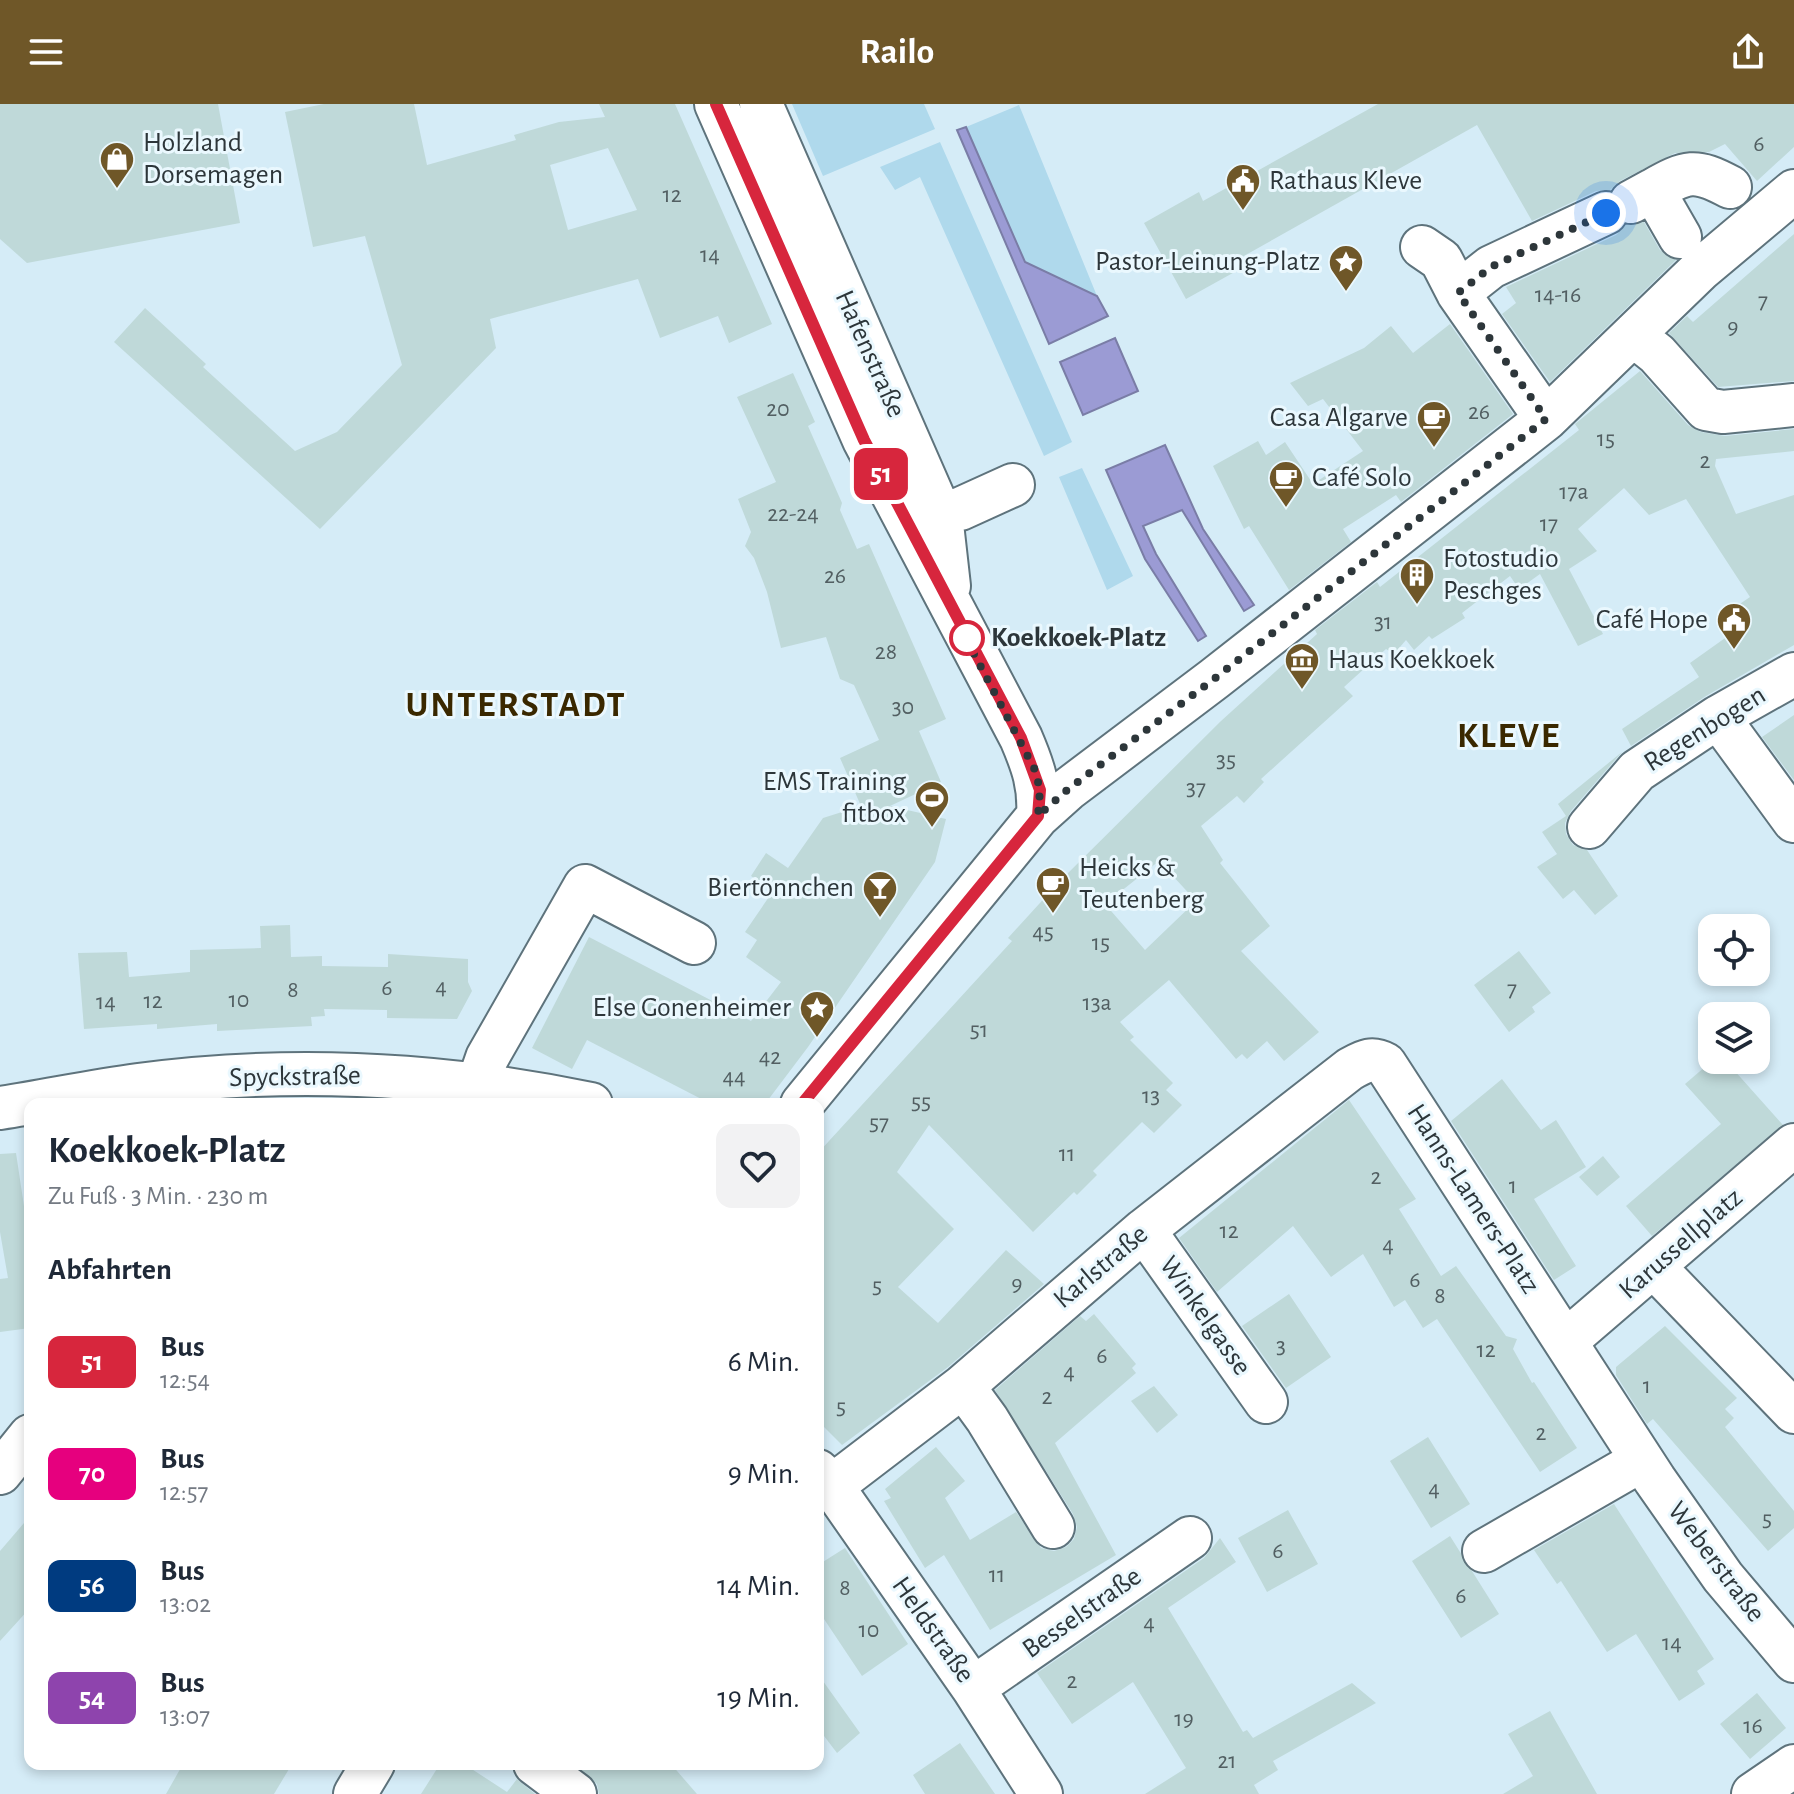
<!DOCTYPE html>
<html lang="de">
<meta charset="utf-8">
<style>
:root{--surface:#fff;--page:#f2f2f3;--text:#1f2937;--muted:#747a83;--accent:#6f5728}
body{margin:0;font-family:"Alegreya Sans",sans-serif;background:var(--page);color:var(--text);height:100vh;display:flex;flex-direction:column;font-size:30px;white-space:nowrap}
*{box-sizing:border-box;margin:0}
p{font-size:26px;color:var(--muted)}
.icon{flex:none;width:44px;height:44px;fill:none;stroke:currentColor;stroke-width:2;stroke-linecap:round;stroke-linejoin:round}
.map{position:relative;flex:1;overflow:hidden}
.details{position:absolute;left:24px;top:994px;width:800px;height:672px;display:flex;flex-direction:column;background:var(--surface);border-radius:16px;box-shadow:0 4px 12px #0003}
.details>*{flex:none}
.badge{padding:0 16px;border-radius:12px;font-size:28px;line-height:52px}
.fabs{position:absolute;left:1698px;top:810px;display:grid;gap:16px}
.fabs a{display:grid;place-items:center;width:72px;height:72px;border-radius:16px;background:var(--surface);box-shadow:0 4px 12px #0003;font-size:40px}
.you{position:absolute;width:40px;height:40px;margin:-20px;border:6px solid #fff;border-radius:50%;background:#1a73e8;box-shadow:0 0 0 12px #1a73e833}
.map>.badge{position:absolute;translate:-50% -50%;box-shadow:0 0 0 4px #fff}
h2{padding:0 24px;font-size:30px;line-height:72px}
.round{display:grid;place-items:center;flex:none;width:84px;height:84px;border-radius:16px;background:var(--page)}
.overview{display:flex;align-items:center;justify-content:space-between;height:136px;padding:0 24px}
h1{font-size:38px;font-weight:700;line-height:60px}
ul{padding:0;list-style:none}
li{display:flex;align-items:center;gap:24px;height:112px;padding:0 24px}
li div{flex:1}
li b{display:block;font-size:30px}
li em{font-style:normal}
li .badge{min-width:88px;font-weight:700;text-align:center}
header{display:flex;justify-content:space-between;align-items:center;height:104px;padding:0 24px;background:var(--accent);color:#fff;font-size:36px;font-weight:700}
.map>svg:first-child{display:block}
</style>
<header><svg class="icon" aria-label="menu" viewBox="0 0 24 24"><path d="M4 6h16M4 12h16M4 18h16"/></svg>Railo<svg class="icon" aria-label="share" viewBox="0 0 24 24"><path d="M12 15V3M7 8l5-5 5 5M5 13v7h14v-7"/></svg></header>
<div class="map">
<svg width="1794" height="1690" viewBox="0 0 1794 1690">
<rect width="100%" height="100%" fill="#d5ecf7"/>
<!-- green -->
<path fill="#afd9ec" d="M 792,0 L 924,0 L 935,25 L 823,72 Z
M 1019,1 L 1097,192 L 1025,158 L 966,23 Z
M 940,38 L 1072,338 L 1044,352 L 920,73 L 895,86 L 880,63 Z
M 1082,364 L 1133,472 L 1107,486 L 1059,373 Z"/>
<!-- water -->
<path fill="#9b9bd4" stroke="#7a7da6" stroke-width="2" d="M 966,23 L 1025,158 L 1097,192 L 1108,212 L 1049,240 L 957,26 Z
M 1115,234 L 1138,287 L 1083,311 L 1060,258 Z
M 1165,341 L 1203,425 L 1254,501 L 1244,507 L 1182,406 L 1143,422 L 1156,450 L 1206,532 L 1198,537 L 1145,455 L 1106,366 Z"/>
<!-- building -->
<path fill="#bfd9d9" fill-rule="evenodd" d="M 0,0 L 218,0 L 240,119 L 27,159 L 0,135 Z
M 324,0 L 414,0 L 427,61 L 516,36 L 514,31 L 559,18 L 605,13 L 599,0 L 675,0 L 772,220 L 729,239 L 718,212 L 660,234 L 638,175 L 490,215 L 496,244 L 320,425 L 114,238 L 145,204 L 206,260 L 203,263 L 295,347 L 337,328 L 402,261 L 365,132 L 313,143 L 285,8 ZM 608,44 L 637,106 L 568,126 L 550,61 Z
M 1378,0 L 1794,0 L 1794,43 L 1757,77 L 1725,40 L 1709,48 L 1675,49 L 1620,77 L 1610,86 L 1596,87 L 1532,117 L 1477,21 L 1235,157 L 1240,165 L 1186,195 L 1144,119 L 1199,88 L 1203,97 Z
M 1644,118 L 1660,146 L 1676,156 L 1550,278 L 1502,210 L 1516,199 L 1506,183 L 1616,131 L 1626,121 Z
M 1794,130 L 1794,277 L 1718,283 L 1669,229 L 1687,212 L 1693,218 Z
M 1450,220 L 1513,310 L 1401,398 L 1396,391 L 1343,425 L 1351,438 L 1289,486 L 1249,422 L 1244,425 L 1213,362 L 1258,337 L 1266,351 L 1285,338 L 1313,380 L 1363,347 L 1323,295 L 1308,302 L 1290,279 L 1364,244 L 1391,222 L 1413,249 Z
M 1640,267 L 1688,321 L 1701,328 L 1725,332 L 1794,325 L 1794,347 L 1716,355 L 1715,362 L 1736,410 L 1794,391 L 1794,541 L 1706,592 L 1631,642 L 1622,625 L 1699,573 L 1690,559 L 1742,522 L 1731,506 L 1750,493 L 1686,395 L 1649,411 L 1624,384 L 1578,425 L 1597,447 L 1569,465 L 1603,530 L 1578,542 L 1540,470 L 1519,485 L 1510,472 L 1462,509 L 1465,514 L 1432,535 L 1429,532 L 1414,546 L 1406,536 L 1394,550 L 1386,545 L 1344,583 L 1353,592 L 1261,675 L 1264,678 L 1244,699 L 1237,692 L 1201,722 L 1223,756 L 1220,759 L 1270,822 L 1241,847 L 1319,928 L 1284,957 L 1267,937 L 1247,955 L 1242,950 L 1236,955 L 1169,876 L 1120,918 L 1134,933 L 1130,936 L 1173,979 L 1166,986 L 1182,1001 L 1154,1029 L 1142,1018 L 1093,1067 L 1097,1071 L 1077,1091 L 1074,1088 L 1033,1128 L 929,1021 L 897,1068 L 954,1125 L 898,1183 L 938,1219 L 1006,1146 L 1044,1180 L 948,1263 L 842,1341 L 818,1317 L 818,1049 L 1012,837 L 1008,834 L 1060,777 L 1221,617 L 1317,530 L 1315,526 L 1377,478 L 1380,483 L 1579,326 L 1575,320 ZM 1159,757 L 1196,797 L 1145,846 L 1105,800 Z
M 793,269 L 815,318 L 808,322 L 842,399 L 840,406 L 857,445 L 869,440 L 946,615 L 919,627 L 941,678 L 890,702 L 946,715 L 935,758 L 808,943 L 765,1000 L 711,1000 L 587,936 L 572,965 L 532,944 L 589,833 L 751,917 L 781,878 L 746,853 L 757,836 L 745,828 L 773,787 L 751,772 L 766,749 L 788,764 L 823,714 L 861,702 L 840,654 L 879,636 L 854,581 L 840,575 L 826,533 L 781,544 L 767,488 L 754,454 L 745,442 L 751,428 L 738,395 L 776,378 L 737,293 Z
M 1794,611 L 1794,676 L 1762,633 Z
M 1622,648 L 1571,707 L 1565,719 L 1566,730 L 1573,741 L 1587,746 L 1618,792 L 1595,811 L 1574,786 L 1563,795 L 1537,763 L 1557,750 L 1542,728 L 1566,712 L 1558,700 Z
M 290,821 L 291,853 L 322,852 L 322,862 L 388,863 L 388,850 L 468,855 L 468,878 L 472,887 L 457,915 L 387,914 L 387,906 L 324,905 L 325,912 L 311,913 L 312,922 L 217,927 L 217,920 L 157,925 L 157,920 L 84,925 L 78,849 L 127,848 L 129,873 L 190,868 L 190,846 L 261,844 L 260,822 Z
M 1519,847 L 1551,889 L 1532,903 L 1535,908 L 1509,928 L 1474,881 Z
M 1713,956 L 1725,956 L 1783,1021 L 1652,1132 L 1626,1102 L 1721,1020 L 1685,980 Z
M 1502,975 L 1541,1026 L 1556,1016 L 1586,1063 L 1534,1095 L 1576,1162 L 1554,1176 L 1451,1017 Z
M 1349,996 L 1416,1095 L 1399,1105 L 1441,1172 L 1456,1162 L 1506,1232 L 1517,1235 L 1513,1245 L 1532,1279 L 1534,1278 L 1577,1344 L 1540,1368 L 1437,1215 L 1423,1224 L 1405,1196 L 1394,1203 L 1363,1150 L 1331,1173 L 1293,1122 L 1217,1188 L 1179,1134 Z
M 16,1049 L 30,1142 L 30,1224 L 0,1228 L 0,1175 L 8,1174 L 0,1128 L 0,1050 Z
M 1603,1052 L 1620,1073 L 1597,1092 L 1579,1073 Z
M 1289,1190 L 1331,1253 L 1286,1284 L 1242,1222 Z
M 1094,1210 L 1136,1260 L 1132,1264 L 1136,1269 L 1055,1339 L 1116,1451 L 990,1526 L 944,1451 L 925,1464 L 884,1397 L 891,1394 L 885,1385 L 936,1343 L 965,1377 L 945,1394 L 970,1436 L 1016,1408 L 1041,1444 L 1054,1447 L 1066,1443 L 1074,1435 L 1077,1423 L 1073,1410 L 995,1286 L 1080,1212 L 1086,1217 Z
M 1665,1222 L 1737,1294 L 1725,1305 L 1734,1314 L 1725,1323 L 1794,1407 L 1794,1424 L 1768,1447 L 1653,1315 L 1647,1320 L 1616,1271 L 1616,1263 Z
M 1154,1282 L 1178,1311 L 1157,1329 L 1131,1297 Z
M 1428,1333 L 1470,1400 L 1431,1424 L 1390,1357 Z
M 1614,1400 L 1714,1555 L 1697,1567 L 1705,1580 L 1679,1597 L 1636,1530 L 1607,1548 L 1561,1477 L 1557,1480 L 1534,1446 Z
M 1288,1406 L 1318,1460 L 1267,1488 L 1238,1434 Z
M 30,1412 L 30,1504 L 0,1537 L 0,1447 Z
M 1450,1432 L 1499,1510 L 1461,1534 L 1412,1457 Z
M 1220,1434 L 1236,1458 L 1168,1504 L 1243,1628 L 1247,1626 L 1253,1634 L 1352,1579 L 1376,1599 L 1273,1657 L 1278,1666 L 1254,1681 L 1259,1690 L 1145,1690 L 1186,1664 L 1133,1578 L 1072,1620 L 1037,1569 L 1204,1454 Z
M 845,1444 L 908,1540 L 862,1572 L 818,1506 L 818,1461 Z
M 818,1570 L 860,1629 L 837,1649 L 818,1624 Z
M 1757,1589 L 1786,1624 L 1750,1655 L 1720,1620 Z
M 1550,1607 L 1597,1690 L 1503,1690 L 1533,1672 L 1508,1630 Z
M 960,1639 L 995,1690 L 925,1690 L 913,1671 Z
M 183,1660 L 292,1660 L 274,1690 L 166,1690 Z
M 440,1660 L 464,1660 L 507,1688 L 517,1675 L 535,1690 L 421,1690 Z
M 575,1660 L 671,1660 L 697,1690 L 599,1690 L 597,1680 Z"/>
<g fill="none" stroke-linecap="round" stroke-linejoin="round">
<!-- minor casing -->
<g stroke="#5e737c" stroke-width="46">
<path id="minor" d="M 716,0 L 864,336 L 1021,634 C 1033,662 1040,682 1038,712
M 761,0 L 941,411 L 949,482
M 1653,86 C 1687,67 1695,64 1730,83
M 1631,98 L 1653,86 L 1680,133
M 1422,143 L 1441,156 L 1458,189 L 1546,315
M 1458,189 L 1491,163 L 1606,109
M 1633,231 L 1657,250 L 1706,305 L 1723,308 L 1794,301
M 918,407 L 921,413 L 960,405 L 1013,381
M 1718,613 L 1794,717
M 1589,723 L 1637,667 L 1718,613 L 1794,570
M 478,980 L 487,954 L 585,782 L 694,839
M 802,1000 L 1038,712 L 1067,686 L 1214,575 L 1546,315 L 1700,166 L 1794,87
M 0,1004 C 46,997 92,987 138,981 C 289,961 442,969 591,1000
M 1144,1126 L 1266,1298
M 1655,1164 L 1794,1308
M 1566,1237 L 1794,1041
M 963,1282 L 987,1315 L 1053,1423
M 818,1367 L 832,1382 L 973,1584 L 1041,1690
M 0,1369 L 30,1332
M 832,1382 L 963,1282 L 1144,1126 L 1350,965 C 1363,958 1371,952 1385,960 L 1655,1376 L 1723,1473 L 1794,1557
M 1484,1447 L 1642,1356
M 973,1584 L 1190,1434
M 535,1660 L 575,1690
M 355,1690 L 373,1660
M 1753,1690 L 1794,1662"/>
</g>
<!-- minor -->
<use href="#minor" stroke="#fff" stroke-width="42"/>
</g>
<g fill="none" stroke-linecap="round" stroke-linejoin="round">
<!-- line casing -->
<g stroke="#fff" stroke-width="18">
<path id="line" d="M 716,0 L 864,336 L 1021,634 L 1040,686 L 1038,712 L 802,1000"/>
</g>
<!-- line -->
<use href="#line" stroke="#d7263d" stroke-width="12"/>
<!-- walk -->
<path stroke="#2d363a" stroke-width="8" stroke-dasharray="0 14.4" d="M 967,534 L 960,523 L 1035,666 L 1040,686 L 1038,712 L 1067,686 L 1214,575 L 1546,315 L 1458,189 L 1491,163 L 1606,109"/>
</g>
<!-- icons -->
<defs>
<g id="shop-pin" transform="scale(1.8)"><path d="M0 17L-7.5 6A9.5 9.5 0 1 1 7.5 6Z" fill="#6f5728" stroke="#eaf8fe"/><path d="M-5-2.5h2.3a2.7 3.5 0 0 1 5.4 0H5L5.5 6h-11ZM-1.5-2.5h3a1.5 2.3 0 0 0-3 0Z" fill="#fff"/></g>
<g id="civic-pin" transform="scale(1.8)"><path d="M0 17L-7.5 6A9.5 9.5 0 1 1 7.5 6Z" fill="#6f5728" stroke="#eaf8fe"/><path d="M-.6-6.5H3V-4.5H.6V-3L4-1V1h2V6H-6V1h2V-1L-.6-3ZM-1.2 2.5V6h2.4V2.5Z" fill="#fff"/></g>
<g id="sight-pin" transform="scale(1.8)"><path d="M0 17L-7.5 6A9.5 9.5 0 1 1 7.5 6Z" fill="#6f5728" stroke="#eaf8fe"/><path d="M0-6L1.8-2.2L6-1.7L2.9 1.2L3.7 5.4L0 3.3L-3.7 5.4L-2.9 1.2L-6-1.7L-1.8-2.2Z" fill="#fff"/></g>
<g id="cafe-pin" transform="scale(1.8)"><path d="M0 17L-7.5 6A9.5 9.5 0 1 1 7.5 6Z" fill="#6f5728" stroke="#eaf8fe"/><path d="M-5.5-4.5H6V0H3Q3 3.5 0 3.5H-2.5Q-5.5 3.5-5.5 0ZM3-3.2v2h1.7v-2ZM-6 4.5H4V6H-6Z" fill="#fff"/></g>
<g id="building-pin" transform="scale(1.8)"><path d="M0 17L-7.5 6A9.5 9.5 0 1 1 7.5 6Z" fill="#6f5728" stroke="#eaf8fe"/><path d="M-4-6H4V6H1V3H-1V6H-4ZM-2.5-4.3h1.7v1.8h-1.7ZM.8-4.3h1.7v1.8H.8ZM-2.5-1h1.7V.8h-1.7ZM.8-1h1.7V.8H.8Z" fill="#fff"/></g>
<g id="museum-pin" transform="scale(1.8)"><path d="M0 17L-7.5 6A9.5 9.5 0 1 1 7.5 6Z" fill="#6f5728" stroke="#eaf8fe"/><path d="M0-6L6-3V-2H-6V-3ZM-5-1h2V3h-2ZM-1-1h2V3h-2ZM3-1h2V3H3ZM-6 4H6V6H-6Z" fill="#fff"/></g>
<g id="stadium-pin" transform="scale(1.8)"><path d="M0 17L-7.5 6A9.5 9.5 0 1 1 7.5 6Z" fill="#6f5728" stroke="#eaf8fe"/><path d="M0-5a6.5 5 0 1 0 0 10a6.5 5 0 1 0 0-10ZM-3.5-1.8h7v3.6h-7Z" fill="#fff"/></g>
<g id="bar-pin" transform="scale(1.8)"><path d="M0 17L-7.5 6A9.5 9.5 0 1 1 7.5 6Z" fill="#6f5728" stroke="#eaf8fe"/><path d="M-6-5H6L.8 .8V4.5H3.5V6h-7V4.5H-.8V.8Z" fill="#fff"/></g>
</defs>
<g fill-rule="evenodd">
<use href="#shop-pin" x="117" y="55"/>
<use href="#civic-pin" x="1243" y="77"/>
<use href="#sight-pin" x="1346" y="158"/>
<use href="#cafe-pin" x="1434" y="314"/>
<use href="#cafe-pin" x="1286" y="374"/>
<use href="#building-pin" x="1417" y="471"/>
<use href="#civic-pin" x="1734" y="516"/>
<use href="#museum-pin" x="1302" y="556"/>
<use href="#stadium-pin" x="932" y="694"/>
<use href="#cafe-pin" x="1053" y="780"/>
<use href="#bar-pin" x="880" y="784"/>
<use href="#sight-pin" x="817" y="904"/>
</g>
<!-- markers -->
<circle fill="#fff" stroke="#d7263d" stroke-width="4" cx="967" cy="534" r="16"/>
<g text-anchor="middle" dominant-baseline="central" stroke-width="6" stroke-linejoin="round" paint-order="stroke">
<!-- number labels -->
<g font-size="24" fill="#525f62">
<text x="1759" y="40">6</text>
<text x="672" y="91">12</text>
<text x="710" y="151">14</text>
<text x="1558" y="191">14-16</text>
<text x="1763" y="197">7</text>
<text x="1733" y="223">9</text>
<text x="778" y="305">20</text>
<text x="1479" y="308">26</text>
<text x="1606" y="335">15</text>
<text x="1705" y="357">2</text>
<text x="1574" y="388">17a</text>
<text x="793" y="410">22-24</text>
<text x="1549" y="420">17</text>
<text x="835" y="472">26</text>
<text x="1383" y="518">31</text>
<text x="886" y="548">28</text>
<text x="903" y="603">30</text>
<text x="1226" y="656">35</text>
<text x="1196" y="684">37</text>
<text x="1043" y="828">45</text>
<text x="1101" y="839">15</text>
<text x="441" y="883">4</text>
<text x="387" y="884">6</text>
<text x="1512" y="885">7</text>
<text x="293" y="886">8</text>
<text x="239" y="896">10</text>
<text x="153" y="897">12</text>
<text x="106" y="898">14</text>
<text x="1097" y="899">13a</text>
<text x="979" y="926">51</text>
<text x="770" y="953">42</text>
<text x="734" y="973">44</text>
<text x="1151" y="992">13</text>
<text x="921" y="998">55</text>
<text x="879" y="1019">57</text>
<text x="1067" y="1050">11</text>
<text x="1376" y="1073">2</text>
<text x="1513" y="1082">1</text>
<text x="1229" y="1127">12</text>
<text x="1388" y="1141">4</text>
<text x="1415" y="1176">6</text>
<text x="1017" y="1180">9</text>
<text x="877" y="1182">5</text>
<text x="1440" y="1192">8</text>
<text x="1281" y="1242">3</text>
<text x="1486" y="1246">12</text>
<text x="1102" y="1252">6</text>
<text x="1069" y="1268">4</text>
<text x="1647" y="1282">1</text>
<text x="1047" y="1293">2</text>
<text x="841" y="1303">5</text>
<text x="1541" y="1329">2</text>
<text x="1434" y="1385">4</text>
<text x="1767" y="1415">5</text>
<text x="1278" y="1447">6</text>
<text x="997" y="1471">11</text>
<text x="845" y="1484">8</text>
<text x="1461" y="1492">6</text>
<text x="1149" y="1519">4</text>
<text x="869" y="1526">10</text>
<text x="1672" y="1539">14</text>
<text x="1072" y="1577">2</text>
<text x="1184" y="1615">19</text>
<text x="1753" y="1622">16</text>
<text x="1227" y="1657">21</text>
</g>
<!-- poi labels -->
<g font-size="28" fill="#2d363a" stroke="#eaf8fe" text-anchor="start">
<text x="143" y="39">Holzland<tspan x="143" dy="32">Dorsemagen</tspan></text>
<text x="1269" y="77">Rathaus Kleve</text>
<text x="1320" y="158" text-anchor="end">Pastor-Leinung-Platz</text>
<text x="1408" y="314" text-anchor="end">Casa Algarve</text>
<text x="1312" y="374">Café Solo</text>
<text x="1443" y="455">Fotostudio<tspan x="1443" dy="32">Peschges</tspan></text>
<text x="1708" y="516" text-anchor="end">Café Hope</text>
<text x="1328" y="556">Haus Koekkoek</text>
<text x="906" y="678" text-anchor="end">EMS Training<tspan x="906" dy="32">fitbox</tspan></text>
<text x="1079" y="764">Heicks &amp;<tspan x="1079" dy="32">Teutenberg</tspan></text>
<text x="854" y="784" text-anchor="end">Biertönnchen</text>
<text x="791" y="904" text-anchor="end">Else Gonenheimer</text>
</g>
<!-- street labels -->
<g font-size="28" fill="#2d363a" stroke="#eaf8fe">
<text transform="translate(870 250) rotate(66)">Hafenstraße</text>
<text transform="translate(1705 625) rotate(-32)">Regenbogen</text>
<text transform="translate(295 973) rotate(-1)">Spyckstraße</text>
<text transform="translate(1473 1095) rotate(57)">Hanns-Lamers-Platz</text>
<text transform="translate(1681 1140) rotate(-41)">Karussellplatz</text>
<text transform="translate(1101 1163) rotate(-40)">Karlstraße</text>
<text transform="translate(1205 1212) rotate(55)">Winkelgasse</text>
<text transform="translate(1716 1458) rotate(53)">Weberstraße</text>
<text transform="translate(1082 1509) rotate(-35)">Besselstraße</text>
<text transform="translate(933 1526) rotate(55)">Heldstraße</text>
</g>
<!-- stop labels -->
<g font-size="28" font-weight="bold" fill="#2d363a" stroke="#eaf8fe" text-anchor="start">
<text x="991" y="534">Koekkoek-Platz</text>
</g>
<!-- district labels -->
<g font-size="36" font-weight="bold" letter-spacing="2" fill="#3a2800" stroke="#eaf8fe">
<text x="516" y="601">UNTERSTADT</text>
<text x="1509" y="632">KLEVE</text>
</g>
</g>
</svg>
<div class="fabs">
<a><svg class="icon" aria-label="locate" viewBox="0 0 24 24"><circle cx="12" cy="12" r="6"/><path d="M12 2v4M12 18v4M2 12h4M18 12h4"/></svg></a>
<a><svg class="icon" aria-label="layers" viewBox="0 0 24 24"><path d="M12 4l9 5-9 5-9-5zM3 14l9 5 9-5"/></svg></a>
</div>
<div class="you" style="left:1606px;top:109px"></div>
<b class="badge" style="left:881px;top:370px;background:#d7263d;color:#fff">51</b>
<section class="details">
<div class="overview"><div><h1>Koekkoek-Platz</h1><p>Zu Fuß · 3 Min. · 230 m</p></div><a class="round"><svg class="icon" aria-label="heart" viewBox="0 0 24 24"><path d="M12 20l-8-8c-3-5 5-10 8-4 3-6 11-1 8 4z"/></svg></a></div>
<h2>Abfahrten</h2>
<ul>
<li><span class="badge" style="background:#d7263d;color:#fff">51</span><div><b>Bus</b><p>12:54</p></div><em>6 Min.</em></li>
<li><span class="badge" style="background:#e6007e;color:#fff">70</span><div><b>Bus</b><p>12:57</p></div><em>9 Min.</em></li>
<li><span class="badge" style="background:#003b80;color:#fff">56</span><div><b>Bus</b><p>13:02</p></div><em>14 Min.</em></li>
<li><span class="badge" style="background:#8e44ad;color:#fff">54</span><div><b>Bus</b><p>13:07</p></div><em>19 Min.</em></li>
</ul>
</section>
</div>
